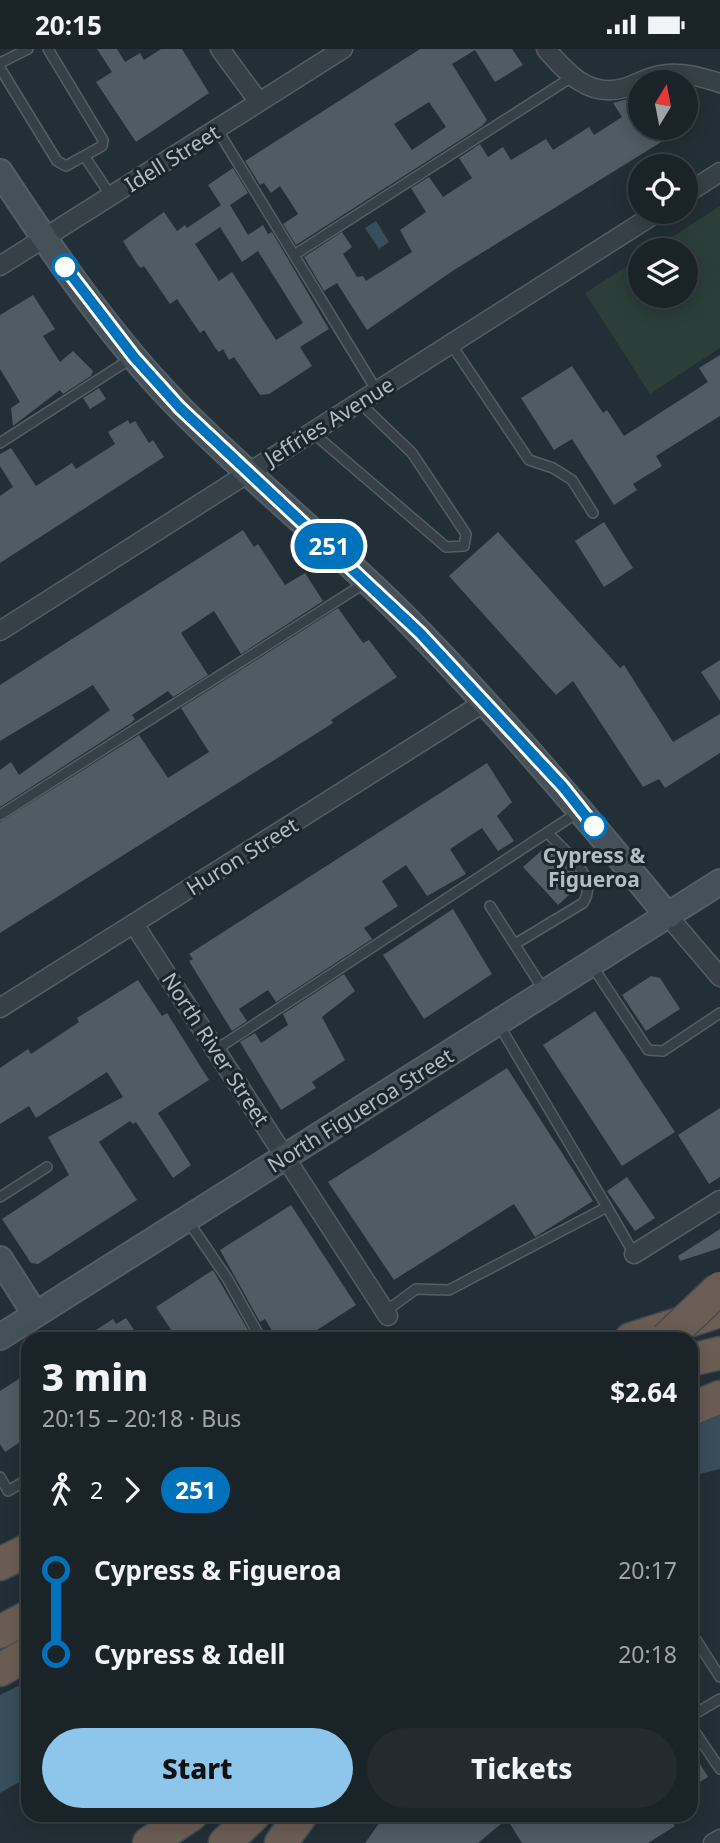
<!DOCTYPE html>
<meta charset="utf-8">
<style>
:root{--surface:#1a2328;--page:#232b30;--text:#f1f3f6;--muted:#9fa4a8;--line:#384045;--accent:#8ec6eb}
body{margin:0;font-family:"Noto Sans",sans-serif;background:var(--page);color:var(--text);height:100vh;display:flex;flex-direction:column;font-size:26px;white-space:nowrap}
*{box-sizing:border-box;margin:0}
p{font-size:23px;color:var(--muted)}
.icon{flex:none;width:38px;height:38px;fill:none;stroke:currentColor;stroke-width:2;stroke-linecap:round;stroke-linejoin:round}
.map{position:relative;flex:1;overflow:hidden}
.details{position:absolute;left:21px;top:1283px;width:677px;height:490px;display:flex;flex-direction:column;background:var(--surface);border-radius:21px;box-shadow:0 4px 18px #0003,0 0 0 2px var(--line)}
.details>*{flex:none}
.badge{padding:0 14px;border-radius:23px;font-size:24px;line-height:46px}
.needle{width:46px;rotate:10deg}
.tools{position:absolute;left:628px;top:21px;display:grid;gap:14px}
.tools a{display:grid;place-items:center;width:70px;height:70px;border-radius:50%;background:var(--surface);box-shadow:0 4px 18px #0003,0 0 0 2px var(--line);font-size:35px}
.map>.badge{position:absolute;translate:-50% -50%;box-shadow:0 0 0 4px #fff}
.legs{display:flex;align-items:center;gap:10px;height:77px;padding:0 21px;font-size:23px}
.legs p{margin-inline-start:auto}
.headline{display:flex;align-items:center;justify-content:space-between;height:119px;padding:0 21px}
h1{font-size:38px;font-weight:800;line-height:52px}
.action{display:flex;gap:14px;margin-top:auto;padding:14px 21px}
.action a{flex:1;height:80px;border-radius:42px;background:var(--accent);color:#111;font-size:28px;font-weight:800;line-height:80px;text-align:center}
.action a+a{background:var(--page);color:var(--text)}
ul{padding:0 21px;list-style:none}
li{display:flex;align-items:center;gap:24px;height:84px;font-size:26px}
li i{display:grid;place-items:center;width:10px;height:100%;margin:0 9px;background:currentColor}
li i::after{content:'';width:18px;height:18px;margin:-9px;border:5px solid;border-radius:50%;background:var(--surface)}
li p{margin-inline-start:auto}
li:first-child i{background:linear-gradient(#0000 50%,currentColor 0)}
li:last-child i{background:linear-gradient(currentColor 50%,#0000 0)}
.status{display:flex;justify-content:space-between;align-items:center;height:49px;padding:0 35px;background:var(--surface);direction:ltr}
.status svg{height:19px;fill:currentColor}
.map>svg:first-child{display:block}
</style>
<div class="status"><b>20:15</b><svg viewBox="0 0 49 12"><path d="M0 12V9h3v3zM5 12V6h3v6zM10 12V3h3v9zM15 12V0h3v12zM26 1h20v11H26zM47 4h2v5h-2z"/></svg></div>
<div class="map">
<svg width="720" height="1794" viewBox="0 0 720 1794">
<rect width="100%" height="100%" fill="#232f36"/>
<!-- green -->
<path fill="#2b3e39" d="M 720,157 L 720,299 L 650,345 L 585,244 L 640,209 L 640,247 L 686,247 L 686,201 L 652,201 Z"/>
<!-- water -->
<path fill="#394e5b" d="M 376,172 L 389,193 L 379,200 L 365,179 Z
M 720,1365 L 720,1420 L 691,1427 L 691,1372 Z
M 28,1632 L 28,1728 L 0,1744 L 0,1646 Z"/>
<!-- building -->
<path fill="#4f5c64" fill-rule="evenodd" d="M 97,0 L 117,0 L 125,13 L 140,4 L 144,11 L 161,0 L 182,0 L 209,44 L 136,93 L 96,33 L 112,23 Z
M 420,0 L 512,0 L 523,16 L 495,33 L 475,1 L 452,15 L 487,71 L 482,77 L 296,196 L 283,175 L 298,165 L 280,137 L 271,144 L 264,134 L 260,136 L 245,112 ZM 429,53 L 446,78 L 412,101 L 394,75 Z
M 631,49 L 640,64 L 640,79 L 684,79 L 454,221 L 367,281 L 337,234 L 324,242 L 304,208 L 342,183 L 352,198 L 343,205 L 357,228 L 363,227 L 366,232 L 412,203 L 400,181 L 426,163 L 411,139 L 429,128 L 443,148 L 472,129 L 459,109 L 480,95 L 488,108 L 503,98 L 511,111 L 546,90 L 553,101 L 589,78 L 594,86 L 622,68 L 613,54 Z
M 233,119 L 248,144 L 230,156 L 248,186 L 263,176 L 268,185 L 272,183 L 329,280 L 300,298 L 312,317 L 269,345 L 260,346 L 234,308 L 229,311 L 223,300 L 219,303 L 216,300 L 204,281 L 200,284 L 177,250 L 170,255 L 144,217 L 141,219 L 137,215 L 123,192 L 164,163 L 177,182 L 185,176 L 187,179 L 221,156 L 208,136 ZM 220,178 L 242,213 L 258,202 L 303,274 L 276,291 L 232,223 L 219,232 L 195,195 Z
M 33,246 L 55,280 L 43,287 L 60,313 L 73,302 L 93,322 L 91,327 L 63,345 L 60,341 L 13,377 L 11,359 L 20,353 L 0,320 L 0,266 Z
M 720,306 L 720,367 L 656,407 L 662,417 L 633,435 L 637,441 L 614,456 L 572,390 L 554,401 L 521,349 L 572,317 L 603,364 L 607,361 L 624,387 L 708,333 L 699,319 Z
M 99,339 L 106,350 L 90,360 L 83,349 Z
M 128,371 L 130,375 L 135,372 L 149,394 L 153,391 L 164,408 L 0,514 L 0,447 L 13,438 L 0,417 L 0,405 L 11,399 L 36,437 L 72,414 L 76,420 L 115,395 L 108,383 Z
M 604,473 L 633,519 L 604,538 L 575,492 Z
M 243,481 L 254,498 L 258,495 L 285,536 L 305,524 L 323,552 L 241,605 L 214,562 L 181,584 L 208,626 L 173,648 L 168,642 L 132,666 L 135,670 L 131,674 L 0,758 L 0,721 L 11,713 L 19,726 L 110,661 L 93,636 L 0,692 L 0,636 Z
M 498,483 L 620,619 L 624,616 L 673,693 L 720,665 L 720,704 L 665,739 L 659,730 L 643,738 L 573,632 L 556,646 L 449,527 Z
M 338,559 L 363,594 L 369,591 L 397,628 L 331,671 L 333,674 L 0,884 L 0,773 L 139,686 L 168,729 L 209,703 L 181,659 Z
M 720,611 L 720,652 L 701,623 Z
M 487,714 L 512,753 L 497,767 L 514,792 L 498,802 L 482,779 L 450,800 L 466,825 L 427,847 L 406,816 L 382,832 L 398,857 L 364,879 L 372,890 L 276,953 L 268,941 L 239,960 L 247,972 L 232,982 L 189,912 L 193,910 L 189,905 Z
M 549,795 L 573,820 L 580,836 L 558,856 L 523,818 Z
M 453,860 L 492,925 L 424,970 L 383,906 Z
M 344,925 L 355,942 L 322,968 L 345,1011 L 312,1033 L 316,1039 L 281,1061 L 240,993 L 255,984 L 261,994 L 288,976 L 283,965 Z
M 651,927 L 660,929 L 680,960 L 646,982 L 622,946 Z
M 138,931 L 162,967 L 167,964 L 209,1031 L 158,1064 L 191,1116 L 173,1129 L 136,1073 L 133,1075 L 130,1072 L 99,1093 L 137,1151 L 38,1215 L 31,1214 L 2,1170 L 69,1126 L 48,1088 L 123,1048 L 107,1023 L 36,1069 L 29,1057 L 0,1075 L 0,1019 L 28,1000 L 31,1005 L 79,973 L 77,969 Z
M 595,962 L 675,1083 L 622,1117 L 543,996 Z
M 507,1019 L 593,1152 L 535,1188 L 514,1155 L 394,1231 L 328,1133 Z
M 720,1059 L 720,1128 L 709,1135 L 678,1086 Z
M 627,1128 L 655,1169 L 635,1182 L 607,1142 Z
M 291,1156 L 356,1256 L 303,1290 L 277,1290 L 265,1270 L 260,1273 L 220,1201 Z
M 720,1180 L 720,1199 L 680,1212 L 678,1207 Z
M 213,1221 L 248,1281 L 234,1290 L 177,1290 L 156,1258 Z
M 126,1269 L 140,1290 L 82,1290 L 113,1270 L 116,1275 Z
M 28,1324 L 28,1388 L 5,1403 L 0,1395 L 0,1342 Z
M 691,1700 L 708,1728 L 691,1738 Z
M 385,1766 L 668,1766 L 675,1777 L 648,1794 L 522,1794 L 507,1770 L 478,1794 L 365,1794 Z"/>
<g fill="none" stroke-linecap="round" stroke-linejoin="round">
<!-- lane casing -->
<g stroke="#545e64" stroke-width="12">
<path id="lane" d="M 28,0 L 0,14 L 0,19 L 57,112 L 66,117 L 102,97 L 103,91 L 48,0
M 217,80 L 377,342
M 85,108 L 111,147
M 294,206 L 572,28
M 451,295 L 529,411 L 553,419 L 572,431 L 593,464
M 312,383 L 446,498 L 464,497 L 466,485 L 412,404 L 359,353
M 0,394 L 132,309
M 0,766 L 365,534
M 490,857 L 545,943
M 515,895 L 583,854 C 600,828 565,803 548,784
M 591,915 L 648,1001 L 663,1002 L 720,964
M 499,976 L 607,1158
M 217,1000 L 580,762
M 0,1148 L 47,1118
M 188,1172 L 227,1229 L 261,1290
M 386,1262 L 416,1240 L 449,1241 L 607,1158 L 634,1205
M 0,1428 L 8,1442 L 28,1430
M 691,1583 L 720,1628
M 691,1667 L 720,1650
M 691,1677 L 720,1720"/>
</g>
<!-- street casing -->
<g stroke="#545e64" stroke-width="21">
<path id="street" d="M 220,0 L 259,53
M 546,0 C 567,24 589,49 624,39 C 637,35 648,28 661,26 C 681,22 701,28 720,34
M 686,145 L 720,123
M 0,217 L 343,0
M 0,582 L 658,163
M 668,867 L 720,928
M 134,875 L 388,1267
M 0,959 L 483,654
M 634,1205 L 720,1151
M 713,1794 L 720,1790"/>
</g>
<!-- secondary casing -->
<g stroke="#545e64" stroke-width="28">
<path id="secondary" d="M 0,123 C 54,205 111,289 180,359 C 257,437 344,505 420,584 C 507,674 588,770 668,867
M 0,1210 L 35,1265
M 0,1288 L 720,833"/>
</g>
<!-- highway casing -->
<g stroke="#414b51" stroke-width="35">
<path id="highway" d="M 631,1290 L 720,1262
M 691,1311 L 720,1304
M 691,1360 L 720,1348
M 0,1515 L 28,1501
M 0,1583 L 28,1568
M 0,1621 L 28,1605
M 149,1794 L 191,1766
M 225,1794 L 254,1766
M 281,1794 L 301,1766"/>
</g>
<!-- lane -->
<use href="#lane" stroke="#364046" stroke-width="9"/>
<!-- street -->
<use href="#street" stroke="#364046" stroke-width="18"/>
<!-- secondary -->
<use href="#secondary" stroke="#455159" stroke-width="24"/>
<!-- highway -->
<use href="#highway" stroke="#6c5d54" stroke-width="32"/>
<!-- highway-bridge casing -->
<g stroke="#414b51" stroke-width="35" stroke-linecap="butt">
<path id="highway-bridge" d="M 666,1290 L 720,1239"/>
</g>
<!-- highway-bridge -->
<use href="#highway-bridge" stroke="#6c5d54" stroke-width="32"/>
</g>
<g fill="none" stroke-linecap="round" stroke-linejoin="round">
<!-- line-1 casing -->
<g stroke="#fff" stroke-width="16">
<path id="line-1" d="M 65,218 L 134,308 L 180,359 L 420,584 L 563,738 L 594,777"/>
</g>
<!-- line-1 -->
<use href="#line-1" stroke="#0072bc" stroke-width="10"/>
</g>
<!-- markers -->
<g fill="#fff" stroke="#0072bc" stroke-width="3.5">
<circle cx="65" cy="218" r="12"/>
<circle cx="594" cy="777" r="12"/>
</g>
<g text-anchor="middle" dominant-baseline="central" stroke-width="6" stroke-linejoin="round" paint-order="stroke">
<!-- street labels -->
<g font-size="21" fill="#b1bcc3" stroke="#1c252b">
<text transform="translate(172 109) rotate(-32)">Idell Street</text>
<text transform="translate(329 372) rotate(-32)">Jeffries Avenue</text>
<text transform="translate(242 807) rotate(-32)">Huron Street</text>
<text transform="translate(216 1000) rotate(57)">North River Street</text>
<text transform="translate(360 1061) rotate(-32)">North Figueroa Street</text>
</g>
<!-- stop labels -->
<g font-size="21" font-weight="bold" fill="#b1bcc3" stroke="#1c252b">
<text x="594" y="806">Cypress &amp;<tspan x="594" dy="24">Figueroa</tspan></text>
</g>
</g>
</svg>
<div class="tools">
<a><svg class="needle" viewBox="-14 -14 28 28"><path d="M0-13l5 13h-10z" fill="#e53935"/><path d="M0 13l5-13h-10z" fill="#9fa4a8"/></svg></a>
<a><svg class="icon" aria-label="locate" viewBox="0 0 24 24"><circle cx="12" cy="12" r="6"/><path d="M12 2v4M12 18v4M2 12h4M18 12h4"/></svg></a>
<a><svg class="icon" aria-label="layers" viewBox="0 0 24 24"><path d="M12 4l9 5-9 5-9-5zM3 14l9 5 9-5"/></svg></a>
</div>
<b class="badge" style="left:329px;top:497px;background:#0072bc;color:#fff">251</b>
<section class="details">
<div class="headline"><div><h1>3 min</h1><p>20:15 – 20:18 · Bus</p></div><b>$2.64</b></div>
<div class="legs"><svg class="icon" aria-label="walk" viewBox="0 0 24 24"><circle cx="13" cy="4" r="2"/><path d="M13 8l-2 6 4 7M11 14l-3 7M7 12l3-4h3l4 4"/></svg>2<svg class="icon" aria-label="forward" viewBox="0 0 24 24"><path d="M9 5l7 7-7 7"/></svg><b class="badge" style="background:#0072bc;color:#fff">251</b></div>
<ul>
<li><i style="color:#0072bc"></i><b>Cypress &amp; Figueroa</b><p>20:17</p></li>
<li><i style="color:#0072bc"></i><b>Cypress &amp; Idell</b><p>20:18</p></li>
</ul>
<div class="action"><a>Start</a><a>Tickets</a></div>
</section>
</div>
